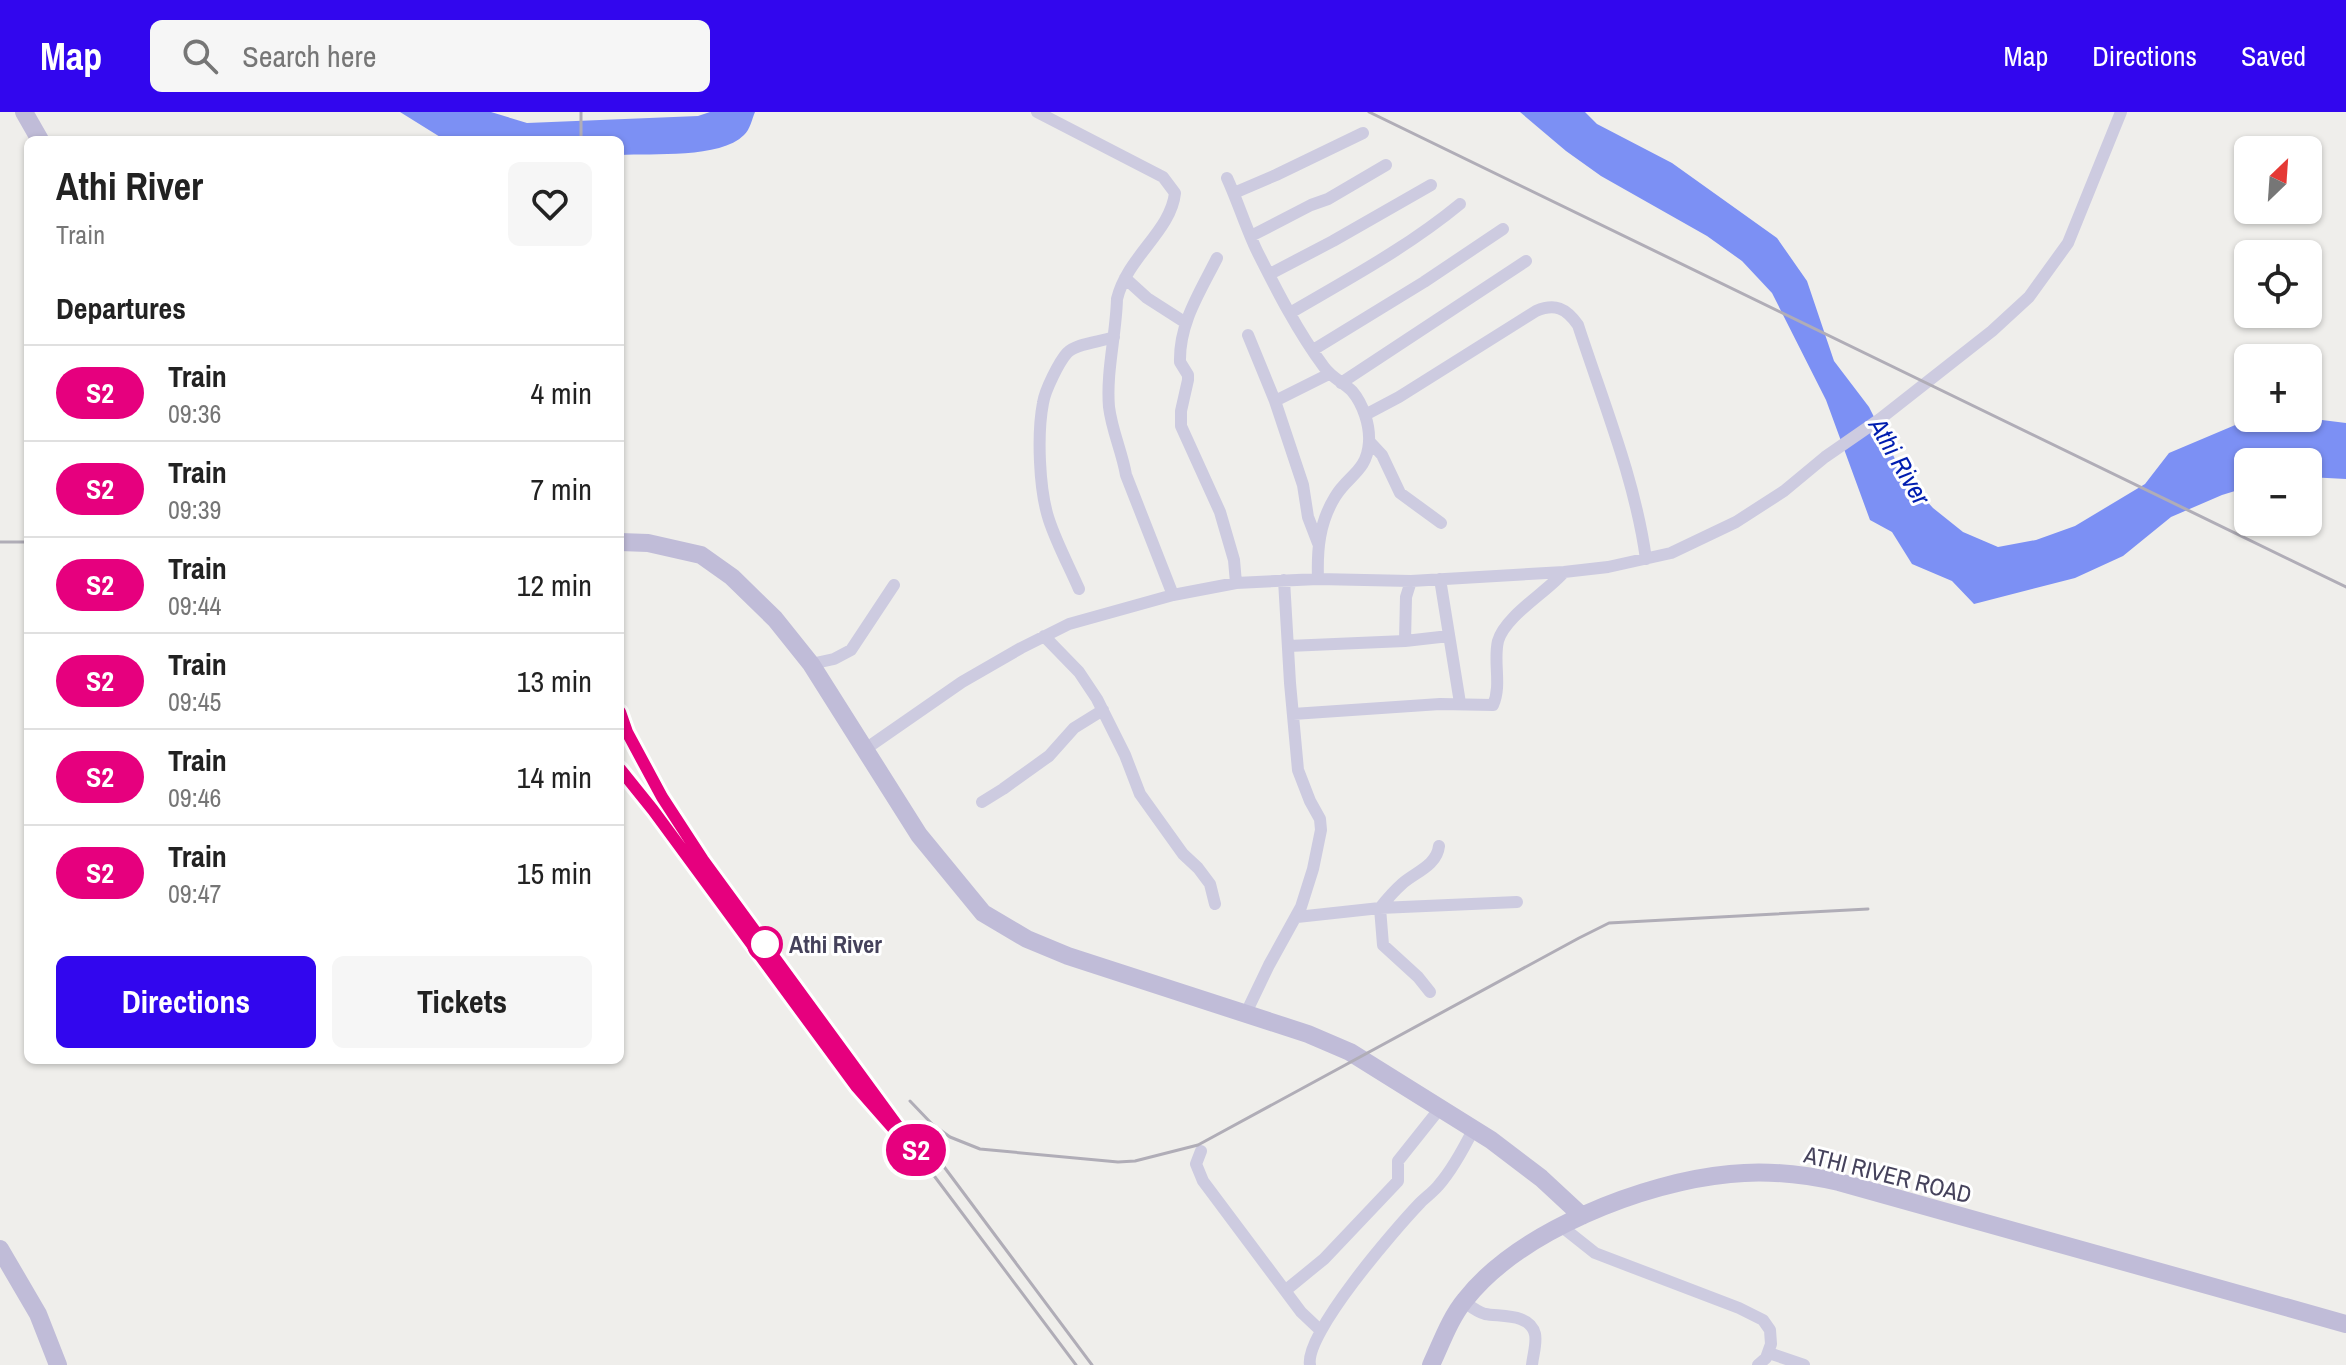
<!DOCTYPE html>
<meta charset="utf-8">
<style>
:root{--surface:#fff;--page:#f6f6f6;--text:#222;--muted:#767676;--line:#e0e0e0;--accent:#3206ee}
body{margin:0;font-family:"Archivo Narrow",sans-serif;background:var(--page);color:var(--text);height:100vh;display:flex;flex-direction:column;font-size:30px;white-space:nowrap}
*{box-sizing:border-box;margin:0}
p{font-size:26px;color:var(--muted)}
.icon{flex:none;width:44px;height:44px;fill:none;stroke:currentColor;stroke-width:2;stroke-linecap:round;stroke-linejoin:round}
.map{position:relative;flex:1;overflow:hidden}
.drawer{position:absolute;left:24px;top:24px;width:600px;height:928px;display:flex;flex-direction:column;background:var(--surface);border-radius:12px;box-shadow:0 2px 6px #0004}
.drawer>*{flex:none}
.badge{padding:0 16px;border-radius:26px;font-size:28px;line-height:52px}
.needle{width:52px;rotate:25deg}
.buttons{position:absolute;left:2234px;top:24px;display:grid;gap:16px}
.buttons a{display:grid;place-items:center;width:88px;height:88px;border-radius:12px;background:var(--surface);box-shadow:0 2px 6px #0004;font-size:40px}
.map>.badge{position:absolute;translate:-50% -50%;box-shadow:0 0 0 4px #fff}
h2{padding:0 32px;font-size:30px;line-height:72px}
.round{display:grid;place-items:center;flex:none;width:84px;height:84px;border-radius:12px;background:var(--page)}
.overview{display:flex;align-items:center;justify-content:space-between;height:136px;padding:0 32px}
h1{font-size:38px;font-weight:700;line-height:60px}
.action{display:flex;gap:16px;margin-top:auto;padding:16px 32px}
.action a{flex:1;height:92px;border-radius:12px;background:var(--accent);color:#fff;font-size:32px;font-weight:700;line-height:92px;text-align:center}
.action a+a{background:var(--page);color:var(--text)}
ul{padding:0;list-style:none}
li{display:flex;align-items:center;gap:24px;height:96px;padding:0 32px;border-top:2px solid var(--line)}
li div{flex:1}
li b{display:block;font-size:30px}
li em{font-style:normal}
li .badge{min-width:88px;font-weight:700;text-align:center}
header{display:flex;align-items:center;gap:48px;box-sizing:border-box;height:112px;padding:0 40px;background:var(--accent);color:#fff}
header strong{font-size:38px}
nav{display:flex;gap:44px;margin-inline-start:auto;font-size:28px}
.search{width:560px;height:72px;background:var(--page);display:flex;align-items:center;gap:20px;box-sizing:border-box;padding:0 28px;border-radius:12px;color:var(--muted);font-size:30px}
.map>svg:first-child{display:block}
</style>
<header>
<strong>Map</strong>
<div class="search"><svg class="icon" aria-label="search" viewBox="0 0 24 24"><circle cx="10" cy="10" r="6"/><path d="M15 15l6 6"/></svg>Search here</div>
<nav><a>Map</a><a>Directions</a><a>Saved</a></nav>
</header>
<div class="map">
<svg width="2346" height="1253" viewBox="0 0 2346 1253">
<rect width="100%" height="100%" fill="#efeeeb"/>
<!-- water -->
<path fill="#7c90f4" d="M 400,0 L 491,0 L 527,11 L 698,4 L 710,0 L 755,0 C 752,7 750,18 744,23 C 720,47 653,41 620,43 L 620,28 L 445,28 Z
M 1520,0 L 1585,0 L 1597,12 L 1672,51 L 1777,126 L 1807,169 L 1834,249 L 1869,295 L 1903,363 L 1933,396 L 1963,420 L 1998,435 L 2036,428 L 2075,414 L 2145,372 L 2169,341 L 2240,311 L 2264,306 L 2306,306 L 2346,311 L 2346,367 L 2308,365 L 2308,350 L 2248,350 L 2248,375 L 2222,383 L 2171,405 L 2123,444 L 2075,466 L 1974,492 L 1952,469 L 1912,452 L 1892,420 L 1870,408 L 1826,288 L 1772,181 L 1742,149 L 1707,124 L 1601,64 L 1566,39 Z"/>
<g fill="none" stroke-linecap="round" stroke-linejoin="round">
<!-- street -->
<path stroke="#cdcbe0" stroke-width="12" d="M 1037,0 L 1163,65 L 1175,81 C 1171,119 1127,145 1117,187 C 1116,223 1106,260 1109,295 C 1112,319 1122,340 1126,363 L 1173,483
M 1227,66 C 1238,90 1246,116 1257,139 C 1277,179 1298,220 1324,255 C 1332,266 1343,270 1352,279 C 1363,292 1370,313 1369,330 C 1367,360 1348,363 1335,385 C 1319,411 1317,438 1318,467
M 1234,81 L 1276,63 L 1363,21
M 1251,124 L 1311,93 L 1328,87 L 1386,53
M 1217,146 C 1200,180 1179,211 1180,250 L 1188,263 L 1188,268 L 1181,299 L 1181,314 L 1220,400 L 1234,448 L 1236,471
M 1270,162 L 1333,129 L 1431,73
M 1125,166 L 1147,186 L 1186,211
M 1290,201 C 1348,167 1408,135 1460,92
M 1248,223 L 1275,289
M 1313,238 L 1424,170 L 1503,117
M 1341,271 L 1526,149
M 1365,303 L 1399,285 L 1536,199 C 1555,191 1566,196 1578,213 C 1603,290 1635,367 1646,447
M 1369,329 L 1382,343 L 1400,381 L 1441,411
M 1318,431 L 1308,405 L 1303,373 L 1275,289 L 1329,262
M 1440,467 L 1460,591
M 1079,477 C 1069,454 1057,432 1049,408 C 1039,378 1037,322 1043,291 C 1045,278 1059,250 1067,241 C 1076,231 1101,230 1114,225
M 1044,524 L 1079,560 L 1097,587 L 1125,643 L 1140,682 L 1183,742 L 1198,756 L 1210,772 L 1215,792
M 1405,529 L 1449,524
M 1288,534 L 1405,529 L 1406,485 L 1411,469
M 811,552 L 834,547 L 851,538 L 894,473
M 1293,602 L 1440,592 L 1493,593 C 1502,573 1493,550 1498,529 C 1505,504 1547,480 1564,460
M 864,638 L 962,570 L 1021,536 L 1069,512 L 1173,483 L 1236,471 L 1318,467 L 1411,469 L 1564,460 L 1608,455 L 1671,441 L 1736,410 L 1784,379 L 1825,345 L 1880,307 L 1992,219 L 2029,185 L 2068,131 L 2121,0
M 982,690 L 1003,677 L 1049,644 L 1074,616 L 1103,598
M 1297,805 L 1380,796 L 1517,790
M 1430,880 L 1418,865 L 1383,833 L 1380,796 C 1387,787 1394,779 1403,771 C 1416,760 1437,753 1439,734
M 1246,901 L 1269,853 L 1301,795 L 1313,757 L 1321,718 L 1320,707 L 1310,689 L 1298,658 L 1290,571 L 1284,468
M 1201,1039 L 1196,1052 L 1203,1069 L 1301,1200 L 1320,1218
M 1561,1114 L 1595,1141 L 1739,1196 L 1763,1208 L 1770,1218 L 1771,1232 L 1766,1246 L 1758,1253
M 1286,1178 L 1324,1147 L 1398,1069 L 1398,1049 L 1441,995
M 1463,1189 C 1470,1194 1477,1200 1485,1202 C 1501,1205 1530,1201 1535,1222 C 1537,1231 1533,1243 1532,1253
M 1769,1241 L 1804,1253
M 1310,1253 C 1304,1222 1396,1116 1420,1091 C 1426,1085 1433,1080 1438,1074 C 1453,1057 1464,1036 1474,1016"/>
<!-- secondary -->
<path stroke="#c0bcd8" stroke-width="18" d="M 24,0 L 40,28
M 620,430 L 648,431 L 701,443 L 732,465 L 775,507 L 811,552 L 919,723 L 983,801 L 1027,827 L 1068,844 L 1308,922 L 1350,940 L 1491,1028 L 1541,1066 L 1582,1104
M 0,1137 L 38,1202 L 58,1253
M 1431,1253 C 1441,1232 1450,1206 1465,1188 C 1519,1119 1644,1070 1730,1062 C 1766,1058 1803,1062 1839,1070 L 2346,1212"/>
<!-- rail -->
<path stroke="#b0adb7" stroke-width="3" d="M 1369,0 L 2346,475
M 581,28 L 581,0
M 0,430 L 28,430
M 620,601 L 627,620 L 662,685 L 703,748 L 929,1057 L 1076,1253
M 620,657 L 653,698 L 696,758
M 910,989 L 932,1012 L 950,1025 L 980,1037 L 1118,1050 L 1135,1049 L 1198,1033 L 1579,826 L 1609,811 L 1868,797
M 930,1036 L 1092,1253"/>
</g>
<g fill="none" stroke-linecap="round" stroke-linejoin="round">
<!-- line casing -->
<g stroke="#fff" stroke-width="18">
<path id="line" d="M 620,600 L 627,620 L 662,685 L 703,748 L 929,1057 L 856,974 L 653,698 L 620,657"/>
</g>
<!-- line -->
<use href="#line" stroke="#e6007e" stroke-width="12"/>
</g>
<!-- markers -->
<circle fill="#fff" stroke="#e6007e" stroke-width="4" cx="765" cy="832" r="16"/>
<g text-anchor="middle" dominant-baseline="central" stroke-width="6" stroke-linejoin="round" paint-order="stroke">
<!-- stop labels -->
<g font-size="24" font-weight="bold" fill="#45425b" stroke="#fff" text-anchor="start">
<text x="789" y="832">Athi River</text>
</g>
<!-- street labels -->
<g font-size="24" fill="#45425b" stroke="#fff">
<text transform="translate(1888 1062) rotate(14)">ATHI RIVER ROAD</text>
</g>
<!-- water labels -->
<g font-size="26" font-style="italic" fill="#001db0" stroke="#fff">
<text transform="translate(1900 349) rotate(60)">Athi River</text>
</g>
</g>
</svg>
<div class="buttons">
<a><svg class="needle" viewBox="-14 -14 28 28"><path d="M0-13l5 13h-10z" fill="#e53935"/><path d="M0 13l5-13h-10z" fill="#767676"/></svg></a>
<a><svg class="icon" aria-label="locate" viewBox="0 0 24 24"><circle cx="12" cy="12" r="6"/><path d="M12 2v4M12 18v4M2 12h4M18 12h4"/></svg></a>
<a>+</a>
<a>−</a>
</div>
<b class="badge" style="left:916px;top:1038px;background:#e6007e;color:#fff">S2</b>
<section class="drawer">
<div class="overview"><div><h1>Athi River</h1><p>Train</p></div><a class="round"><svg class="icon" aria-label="heart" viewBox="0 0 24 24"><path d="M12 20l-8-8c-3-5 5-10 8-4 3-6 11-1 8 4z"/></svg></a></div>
<h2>Departures</h2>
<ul>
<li><span class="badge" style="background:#e6007e;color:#fff">S2</span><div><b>Train</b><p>09:36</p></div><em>4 min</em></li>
<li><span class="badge" style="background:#e6007e;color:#fff">S2</span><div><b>Train</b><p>09:39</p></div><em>7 min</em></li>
<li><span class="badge" style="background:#e6007e;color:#fff">S2</span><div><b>Train</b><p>09:44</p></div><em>12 min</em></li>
<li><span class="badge" style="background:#e6007e;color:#fff">S2</span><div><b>Train</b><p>09:45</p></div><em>13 min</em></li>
<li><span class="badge" style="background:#e6007e;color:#fff">S2</span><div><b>Train</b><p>09:46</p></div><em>14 min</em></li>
<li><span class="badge" style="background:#e6007e;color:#fff">S2</span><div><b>Train</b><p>09:47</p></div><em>15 min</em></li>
</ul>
<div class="action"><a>Directions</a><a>Tickets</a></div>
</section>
</div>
